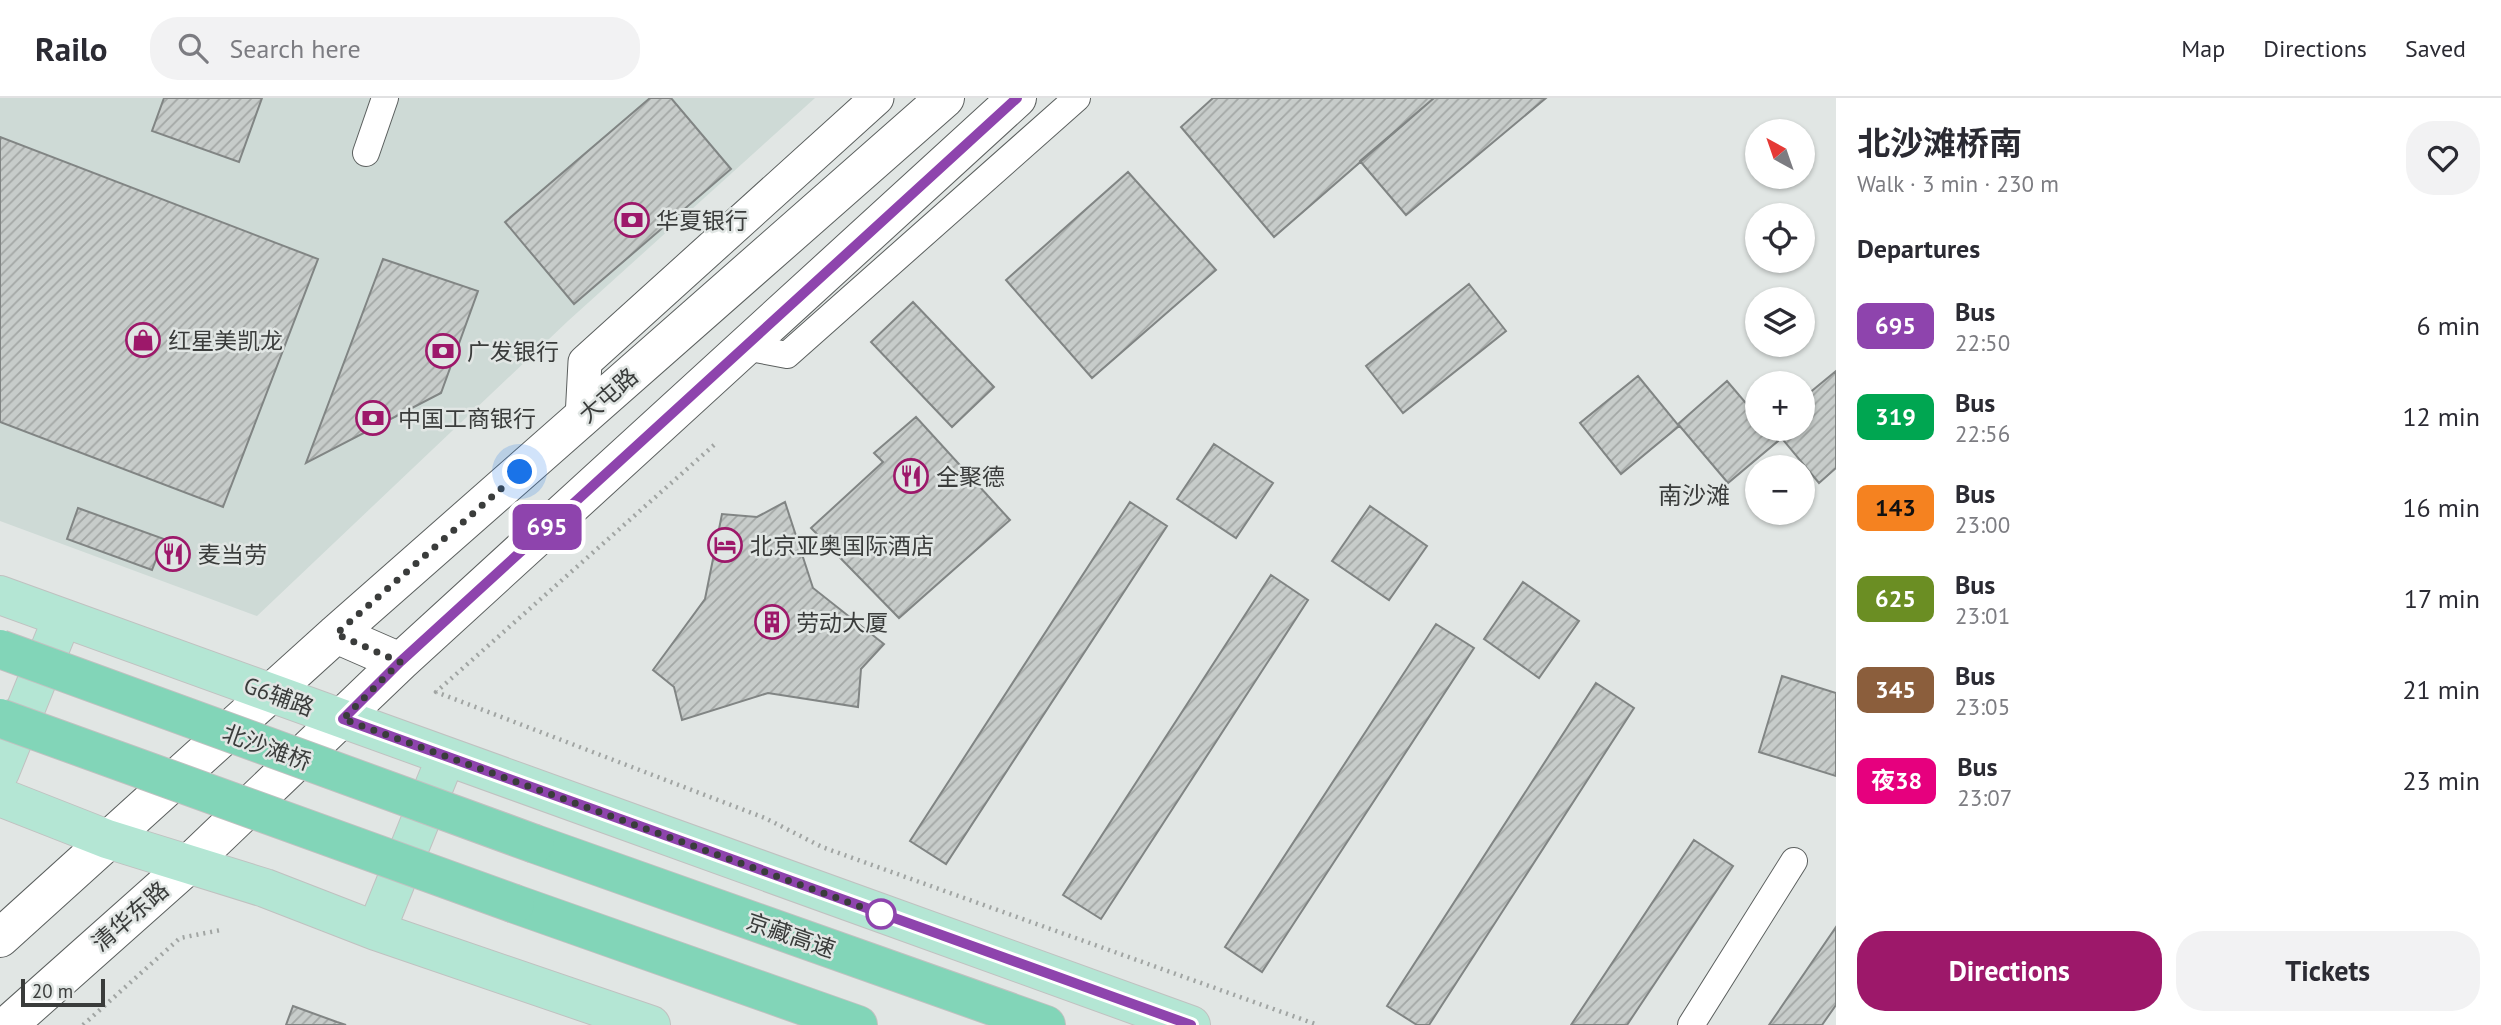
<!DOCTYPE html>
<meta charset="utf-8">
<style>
:root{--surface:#fff;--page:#f2f2f3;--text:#2b2b33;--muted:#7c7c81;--line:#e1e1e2;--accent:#9d186a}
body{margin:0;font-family:"PT Sans","Noto Sans SC",sans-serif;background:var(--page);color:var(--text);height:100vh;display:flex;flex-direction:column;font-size:26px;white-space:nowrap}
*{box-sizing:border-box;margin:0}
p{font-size:23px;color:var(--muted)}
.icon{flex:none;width:38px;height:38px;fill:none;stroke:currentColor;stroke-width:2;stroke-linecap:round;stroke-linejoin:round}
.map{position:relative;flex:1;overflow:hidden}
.sheet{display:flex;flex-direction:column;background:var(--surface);width:665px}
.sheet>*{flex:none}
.badge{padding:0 14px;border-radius:10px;font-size:24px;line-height:46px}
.needle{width:46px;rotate:320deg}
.controls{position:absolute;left:1745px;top:21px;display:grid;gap:14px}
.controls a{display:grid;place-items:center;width:70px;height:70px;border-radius:50%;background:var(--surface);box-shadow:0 2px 5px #0004;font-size:35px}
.scale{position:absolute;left:21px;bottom:18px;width:84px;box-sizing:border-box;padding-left:7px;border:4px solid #3a3c3b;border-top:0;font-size:19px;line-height:24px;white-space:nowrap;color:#3a3c3b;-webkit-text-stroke:5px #e1e6e4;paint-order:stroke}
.you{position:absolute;width:35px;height:35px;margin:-18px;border:5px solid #fff;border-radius:50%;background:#1a73e8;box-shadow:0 0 0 10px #1a73e833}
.map>.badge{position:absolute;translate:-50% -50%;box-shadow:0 0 0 4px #fff}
h2{padding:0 21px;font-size:26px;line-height:63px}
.round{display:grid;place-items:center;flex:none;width:74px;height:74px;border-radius:28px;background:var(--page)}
.overview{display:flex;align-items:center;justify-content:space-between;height:119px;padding:0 21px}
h1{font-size:33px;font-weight:700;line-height:52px}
.cta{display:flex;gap:14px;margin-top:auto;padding:14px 21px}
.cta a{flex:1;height:80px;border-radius:28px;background:var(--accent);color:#fff;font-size:28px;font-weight:700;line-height:80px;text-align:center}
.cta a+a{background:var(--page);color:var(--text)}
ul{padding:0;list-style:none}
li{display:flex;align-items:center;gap:21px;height:91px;padding:0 21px}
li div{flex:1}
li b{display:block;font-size:26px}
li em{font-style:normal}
li .badge{min-width:77px;font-weight:700;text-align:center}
header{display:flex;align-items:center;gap:42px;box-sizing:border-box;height:98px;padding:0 35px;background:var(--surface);border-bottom:2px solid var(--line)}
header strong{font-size:33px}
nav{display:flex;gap:38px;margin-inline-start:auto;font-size:24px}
.search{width:490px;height:63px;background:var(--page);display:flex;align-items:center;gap:18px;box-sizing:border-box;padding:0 24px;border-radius:28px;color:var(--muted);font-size:26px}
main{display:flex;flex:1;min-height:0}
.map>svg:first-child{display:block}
</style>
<header>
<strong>Railo</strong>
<div class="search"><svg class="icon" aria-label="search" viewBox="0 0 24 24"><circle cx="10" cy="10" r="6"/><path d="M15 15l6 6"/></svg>Search here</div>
<nav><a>Map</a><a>Directions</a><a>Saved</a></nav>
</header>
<main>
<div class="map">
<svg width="1836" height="927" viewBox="0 0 1836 927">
<defs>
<pattern id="building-hatch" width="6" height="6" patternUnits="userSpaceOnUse" patternTransform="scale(1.75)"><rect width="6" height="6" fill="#c7ccca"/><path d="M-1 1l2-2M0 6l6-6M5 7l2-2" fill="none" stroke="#a3a7a5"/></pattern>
</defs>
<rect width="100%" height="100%" fill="#e1e6e4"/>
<!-- built -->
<path fill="#cedad6" d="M 0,0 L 815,0 L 568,223 L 257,518 L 0,423 Z"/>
<!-- building -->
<path fill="url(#building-hatch)" stroke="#818584" stroke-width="2" d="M 164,0 L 262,0 L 239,64 L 152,33 Z
M 650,0 L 671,0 L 731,71 L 574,206 L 505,124 Z
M 1213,0 L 1434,0 L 1274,139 L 1181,29 Z
M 1434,0 L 1546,0 L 1406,117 L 1360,63 Z
M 0,39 L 318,161 L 223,409 L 0,324 Z
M 1128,74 L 1216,172 L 1092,280 L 1006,182 Z
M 383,161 L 478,193 L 441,295 L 306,365 Z
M 1469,186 L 1506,233 L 1403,315 L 1366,268 Z
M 913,204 L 994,289 L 952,329 L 871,244 Z
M 1836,273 L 1836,370 L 1819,385 L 1774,331 L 1802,331 L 1802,301 Z
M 1638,278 L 1679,328 L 1621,376 L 1580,325 Z
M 1727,283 L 1757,318 L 1757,331 L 1768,331 L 1778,343 L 1728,385 L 1678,326 Z
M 916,319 L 1010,422 L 899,520 L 811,430 L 883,364 L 874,355 Z
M 1214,346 L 1273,385 L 1236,440 L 1177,401 Z
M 785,404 L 813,490 L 884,546 L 861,571 L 858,609 L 768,595 L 682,622 L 674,589 L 653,572 L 705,501 L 722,416 L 757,419 Z
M 1130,404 L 1167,428 L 946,766 L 910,743 Z
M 1370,408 L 1427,448 L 1389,502 L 1332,463 Z
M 78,410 L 164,441 L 152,472 L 67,441 Z
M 1271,477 L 1308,502 L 1101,821 L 1063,797 Z
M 1523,484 L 1579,523 L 1539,580 L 1484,541 Z
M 1436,526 L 1474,550 L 1262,874 L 1225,849 Z
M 1782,578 L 1836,595 L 1836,678 L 1759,654 Z
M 1596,585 L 1634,610 L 1429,927 L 1417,927 L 1387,908 Z
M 1694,742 L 1733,768 L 1627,927 L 1571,927 Z
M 1836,829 L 1836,907 L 1822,927 L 1769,927 Z
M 293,908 L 337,924 L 346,927 L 286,927 Z"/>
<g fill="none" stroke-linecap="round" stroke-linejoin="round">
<!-- minor casing -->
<g stroke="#5b5f5e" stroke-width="28">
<path id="minor" d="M 366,55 L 385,0
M 745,249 L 787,257 L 1077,0
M 1691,927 L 1794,763"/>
</g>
<!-- tertiary casing -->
<g stroke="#5b5f5e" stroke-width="35">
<path id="tertiary" d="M 582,320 L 585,264 L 877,0"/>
</g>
<!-- secondary casing -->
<g stroke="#5b5f5e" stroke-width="40">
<path id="secondary" d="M 336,536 L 400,564
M 0,840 L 336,536 L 945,0
M 8,927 L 189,766 L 400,564 L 1017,0"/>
</g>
<!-- primary casing -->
<g stroke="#c0c1c0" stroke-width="40">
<path id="primary" d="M 0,497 L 1191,927
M 0,674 L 62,521
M 0,699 L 107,741 L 265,790 L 376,833 L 651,927
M 376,833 L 446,659"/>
</g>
<!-- motorway casing -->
<g stroke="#c0c1c0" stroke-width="40">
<path id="motorway" d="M 535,746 L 1046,927
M 515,806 L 858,927"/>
</g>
<!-- path -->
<path stroke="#a1a5a3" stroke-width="4.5" stroke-dasharray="2 5" stroke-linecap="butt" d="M 714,347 L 436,594 L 765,720 L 822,749 L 1318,927
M 83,927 L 180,840 L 221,832"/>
<!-- minor -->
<use href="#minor" stroke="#fff" stroke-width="26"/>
<!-- tertiary -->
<use href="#tertiary" stroke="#fff" stroke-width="33"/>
<!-- secondary -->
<use href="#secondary" stroke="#fff" stroke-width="38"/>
<!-- primary -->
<use href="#primary" stroke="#b4e6d4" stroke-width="38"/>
<!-- motorway -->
<use href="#motorway" stroke="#82d5b8" stroke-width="38"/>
<!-- motorway-bridge casing -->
<g stroke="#c0c1c0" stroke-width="40" stroke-linecap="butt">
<path id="motorway-bridge" d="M 0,551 L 535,746
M 0,620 L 515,806"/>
</g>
<!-- motorway-bridge -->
<use href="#motorway-bridge" stroke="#82d5b8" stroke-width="38"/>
</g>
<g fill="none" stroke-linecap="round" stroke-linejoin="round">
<!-- line casing -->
<g stroke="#fff" stroke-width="16">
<path id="line" d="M 1017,0 L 400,564 L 343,621 L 1191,927"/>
</g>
<!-- line -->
<use href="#line" stroke="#8e44ad" stroke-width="10"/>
<!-- walk -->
<path stroke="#3a3c3b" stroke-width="7" stroke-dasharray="0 12.6" d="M 520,374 L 336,536 L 400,564 L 343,621 L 881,816"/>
</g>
<!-- icons -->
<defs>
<g id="bank-ring" transform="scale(1.75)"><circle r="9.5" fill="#e1e6e4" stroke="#9d186a" stroke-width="1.5"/><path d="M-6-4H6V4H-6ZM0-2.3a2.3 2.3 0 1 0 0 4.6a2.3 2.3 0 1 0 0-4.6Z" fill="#9d186a"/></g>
<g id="shop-ring" transform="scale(1.75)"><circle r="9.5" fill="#e1e6e4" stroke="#9d186a" stroke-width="1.5"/><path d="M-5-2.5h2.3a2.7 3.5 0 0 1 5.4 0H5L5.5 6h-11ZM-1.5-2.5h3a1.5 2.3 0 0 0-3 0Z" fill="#9d186a"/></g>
<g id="restaurant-ring" transform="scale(1.75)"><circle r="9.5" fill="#e1e6e4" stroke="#9d186a" stroke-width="1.5"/><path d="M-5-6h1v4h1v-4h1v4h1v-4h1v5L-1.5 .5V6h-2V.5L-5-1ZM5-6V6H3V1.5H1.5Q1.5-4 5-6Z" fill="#9d186a"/></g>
<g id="hotel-ring" transform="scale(1.75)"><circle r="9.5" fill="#e1e6e4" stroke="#9d186a" stroke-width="1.5"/><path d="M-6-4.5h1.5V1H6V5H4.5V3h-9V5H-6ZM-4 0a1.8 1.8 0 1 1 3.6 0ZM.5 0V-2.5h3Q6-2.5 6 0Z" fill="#9d186a"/></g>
<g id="building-ring" transform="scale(1.75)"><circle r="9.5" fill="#e1e6e4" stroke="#9d186a" stroke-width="1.5"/><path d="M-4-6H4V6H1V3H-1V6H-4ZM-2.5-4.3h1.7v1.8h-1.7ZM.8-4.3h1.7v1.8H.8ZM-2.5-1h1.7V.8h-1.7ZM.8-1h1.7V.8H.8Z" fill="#9d186a"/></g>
</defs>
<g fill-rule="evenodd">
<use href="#bank-ring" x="632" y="122"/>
<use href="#shop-ring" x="143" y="242"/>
<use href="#bank-ring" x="443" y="253"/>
<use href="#bank-ring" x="373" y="320"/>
<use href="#restaurant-ring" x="911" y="378"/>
<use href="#hotel-ring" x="725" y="447"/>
<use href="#restaurant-ring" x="173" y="456"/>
<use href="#building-ring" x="772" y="524"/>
</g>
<!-- markers -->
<circle fill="#fff" stroke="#8e44ad" stroke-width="3.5" cx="881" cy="816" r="14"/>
<g text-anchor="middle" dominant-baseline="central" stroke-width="5" stroke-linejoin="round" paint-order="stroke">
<!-- poi labels -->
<g font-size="23" fill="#3a3c3b" stroke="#e1e6e4" text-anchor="start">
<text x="656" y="122">华夏银行</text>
<text x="168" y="242">红星美凯龙</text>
<text x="467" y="253">广发银行</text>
<text x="398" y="320">中国工商银行</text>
<text x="936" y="378">全聚德</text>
<text x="750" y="447">北京亚奥国际酒店</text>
<text x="198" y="456">麦当劳</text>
<text x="796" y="524">劳动大厦</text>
</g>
<!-- street labels -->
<g font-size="23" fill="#3a3c3b" stroke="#e1e6e4">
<text transform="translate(608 297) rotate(-41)">大屯路</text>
<text transform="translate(279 598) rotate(20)">G6辅路</text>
<text transform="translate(267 649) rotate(20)">北沙滩桥</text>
<text transform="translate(130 818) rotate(-41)">清华东路</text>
<text transform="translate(791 837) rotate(19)">京藏高速</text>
</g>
<!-- neighbourhood labels -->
<g font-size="24" fill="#3a3c3b" stroke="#e1e6e4">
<text x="1694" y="397">南沙滩</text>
</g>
</g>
</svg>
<div class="controls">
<a><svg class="needle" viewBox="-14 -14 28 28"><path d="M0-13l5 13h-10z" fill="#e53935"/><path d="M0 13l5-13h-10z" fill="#7c7c81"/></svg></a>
<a><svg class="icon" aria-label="locate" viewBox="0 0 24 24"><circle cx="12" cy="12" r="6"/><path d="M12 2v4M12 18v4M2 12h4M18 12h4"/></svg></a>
<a><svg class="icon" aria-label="layers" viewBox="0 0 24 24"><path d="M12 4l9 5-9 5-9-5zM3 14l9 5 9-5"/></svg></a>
<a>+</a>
<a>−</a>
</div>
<div class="scale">20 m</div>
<div class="you" style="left:520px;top:374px"></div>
<b class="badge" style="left:547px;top:429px;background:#8e44ad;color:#fff">695</b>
</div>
<section class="sheet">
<div class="overview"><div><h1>北沙滩桥南</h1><p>Walk · 3 min · 230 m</p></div><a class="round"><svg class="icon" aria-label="heart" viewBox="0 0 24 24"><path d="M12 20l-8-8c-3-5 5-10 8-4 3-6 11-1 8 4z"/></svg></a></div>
<h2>Departures</h2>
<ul>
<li><span class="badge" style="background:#8e44ad;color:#fff">695</span><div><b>Bus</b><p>22:50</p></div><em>6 min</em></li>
<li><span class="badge" style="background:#00a651;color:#fff">319</span><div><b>Bus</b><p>22:56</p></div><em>12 min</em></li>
<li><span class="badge" style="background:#f58220;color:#111">143</span><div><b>Bus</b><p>23:00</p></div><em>16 min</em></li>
<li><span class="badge" style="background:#6b8e23;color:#fff">625</span><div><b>Bus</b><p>23:01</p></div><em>17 min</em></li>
<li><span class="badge" style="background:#8b5e3c;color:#fff">345</span><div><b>Bus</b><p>23:05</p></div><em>21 min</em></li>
<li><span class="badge" style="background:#e6007e;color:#fff">夜38</span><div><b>Bus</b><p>23:07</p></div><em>23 min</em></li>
</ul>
<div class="cta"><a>Directions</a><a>Tickets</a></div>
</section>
</main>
